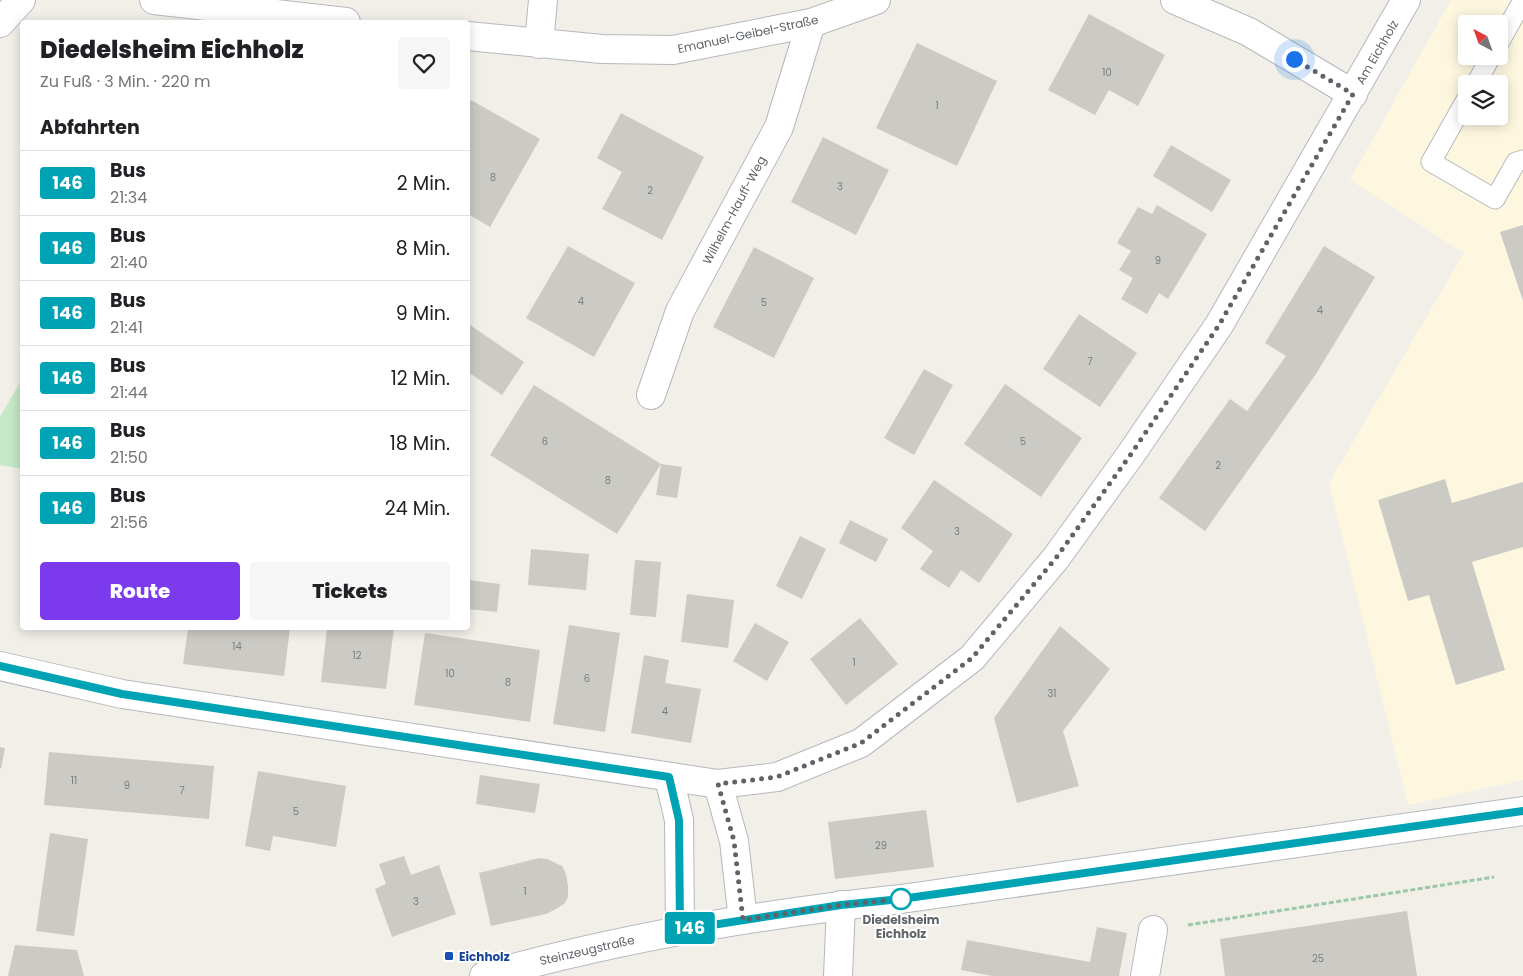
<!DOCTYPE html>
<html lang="de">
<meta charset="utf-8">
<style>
:root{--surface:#fff;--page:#f6f6f6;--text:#202124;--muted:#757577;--line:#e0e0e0;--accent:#7c3aed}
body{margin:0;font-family:Poppins,sans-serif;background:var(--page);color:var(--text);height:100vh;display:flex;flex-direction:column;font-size:19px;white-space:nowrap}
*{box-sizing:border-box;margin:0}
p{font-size:16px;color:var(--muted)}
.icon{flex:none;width:28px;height:28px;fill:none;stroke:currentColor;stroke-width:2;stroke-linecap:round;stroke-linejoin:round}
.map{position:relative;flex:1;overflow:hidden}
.details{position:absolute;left:20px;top:20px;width:450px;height:610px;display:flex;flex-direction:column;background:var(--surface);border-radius:5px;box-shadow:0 2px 12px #0003}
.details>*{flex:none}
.badge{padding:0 10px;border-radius:4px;font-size:18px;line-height:32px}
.needle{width:32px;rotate:319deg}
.tools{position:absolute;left:1458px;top:15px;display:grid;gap:10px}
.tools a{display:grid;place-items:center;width:50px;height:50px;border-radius:5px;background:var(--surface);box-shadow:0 2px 12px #0003;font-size:25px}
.you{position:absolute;width:25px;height:25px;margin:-12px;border:4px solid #fff;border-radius:50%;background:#1a73e8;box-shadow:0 0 0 8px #1a73e833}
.map>.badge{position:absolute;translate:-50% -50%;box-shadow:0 0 0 2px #fff}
h2{padding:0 20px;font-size:19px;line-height:45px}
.round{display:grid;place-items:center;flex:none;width:52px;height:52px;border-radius:5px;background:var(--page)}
.headline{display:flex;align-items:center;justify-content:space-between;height:85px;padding:0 20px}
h1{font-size:24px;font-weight:800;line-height:38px}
.action{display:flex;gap:10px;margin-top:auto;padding:10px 20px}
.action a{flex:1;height:58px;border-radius:5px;background:var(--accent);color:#fff;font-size:20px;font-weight:800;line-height:58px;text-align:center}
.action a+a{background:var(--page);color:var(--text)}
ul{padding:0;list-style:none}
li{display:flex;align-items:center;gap:15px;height:65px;padding:0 20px;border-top:1px solid var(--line)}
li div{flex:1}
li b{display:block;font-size:19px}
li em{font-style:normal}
li .badge{min-width:55px;font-weight:700;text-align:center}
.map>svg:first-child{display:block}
</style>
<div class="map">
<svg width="1523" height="976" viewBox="0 0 1523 976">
<rect width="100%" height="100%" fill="#f1efe8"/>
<!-- commercial -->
<path fill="#fef7e0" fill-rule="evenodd" d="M 1451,0 L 1523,0 L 1523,780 L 1408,805 L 1329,483 L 1464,253 L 1350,180 ZM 1466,24 L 1499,24 L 1499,56 L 1466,56 ZM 1466,84 L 1499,84 L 1499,116 L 1466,116 Z"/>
<!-- green -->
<path fill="#c5e8c5" d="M 22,379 L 22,469 L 0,465 L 0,417 Z"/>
<!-- building -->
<path fill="#cccac5" d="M 1089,14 L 1165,55 L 1138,106 L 1109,90 L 1095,115 L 1048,90 Z
M 917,43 L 997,81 L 957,166 L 876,128 Z
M 471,100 L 540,139 L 490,227 L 468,214 L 468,106 Z
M 621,113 L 704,157 L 662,240 L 602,209 L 622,172 L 597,158 Z
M 823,137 L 889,170 L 856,235 L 791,202 Z
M 1171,145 L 1231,180 L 1212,212 L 1153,176 Z
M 1157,205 L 1207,234 L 1168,299 L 1159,293 L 1147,314 L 1121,299 L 1133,278 L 1119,270 L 1131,251 L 1117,243 L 1138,207 L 1152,214 Z
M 1523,225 L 1523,301 L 1500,232 Z
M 568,246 L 635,283 L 594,357 L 526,318 Z
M 1324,246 L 1375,277 L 1316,374 L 1205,531 L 1159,498 L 1230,399 L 1247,411 L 1286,356 L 1265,343 Z
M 754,247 L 814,278 L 774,358 L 713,327 Z
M 1079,314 L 1137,353 L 1100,407 L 1043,369 Z
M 470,325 L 524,362 L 502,395 L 468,372 L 468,328 Z
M 924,369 L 953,385 L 914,455 L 884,438 Z
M 1005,384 L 1082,438 L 1041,497 L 964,444 Z
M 534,385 L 661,464 L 617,534 L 490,455 Z
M 661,464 L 682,467 L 677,498 L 656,495 Z
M 1445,479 L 1452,503 L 1523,482 L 1523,547 L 1472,562 L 1505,670 L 1456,685 L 1429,595 L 1408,601 L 1378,500 Z
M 934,480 L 1013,534 L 979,583 L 961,570 L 949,588 L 920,569 L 933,551 L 901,528 Z
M 850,520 L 888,539 L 876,562 L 839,543 Z
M 800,536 L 826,549 L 802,599 L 776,586 Z
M 531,549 L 589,554 L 586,590 L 528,585 Z
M 635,560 L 661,562 L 656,617 L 630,615 Z
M 468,580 L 500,584 L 497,612 L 468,609 Z
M 687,594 L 734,600 L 728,648 L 681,642 Z
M 860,618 L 898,664 L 846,705 L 810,659 Z
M 755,623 L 789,642 L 767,681 L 733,661 Z
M 569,625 L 620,633 L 605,732 L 553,724 Z
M 1060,626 L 1110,669 L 1063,731 L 1079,786 L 1017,803 L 994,718 Z
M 188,628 L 290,628 L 284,676 L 183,664 Z
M 327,628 L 394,628 L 386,689 L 321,682 Z
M 425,633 L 540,650 L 530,722 L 414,705 Z
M 644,655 L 669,660 L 665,683 L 701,689 L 691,743 L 631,733 Z
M 0,747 L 5,748 L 1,769 L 0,768 Z
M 49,752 L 214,766 L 209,819 L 44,805 Z
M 258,771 L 346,786 L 336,847 L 273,836 L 270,851 L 245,846 Z
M 480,775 L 540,784 L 535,813 L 476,804 Z
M 926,810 L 934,867 L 835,879 L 828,822 Z
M 50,833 L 88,839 L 74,936 L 36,931 Z
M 404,856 L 411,875 L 439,865 L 456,914 L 392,937 L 375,889 L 386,884 L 379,864 Z
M 539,858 L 547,859 L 562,866 L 566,874 L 568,886 L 568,897 L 565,903 L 556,909 L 546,914 L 491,926 L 479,873 Z
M 1407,911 L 1417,976 L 1225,976 L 1220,939 Z
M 1097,927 L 1127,933 L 1119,976 L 992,976 L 961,970 L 967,940 L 1090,962 Z
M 15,945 L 77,950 L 84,976 L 8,976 Z"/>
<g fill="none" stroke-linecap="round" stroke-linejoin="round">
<!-- lane casing -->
<g stroke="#b5b8bc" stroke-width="21">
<path id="lane" d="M 1499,43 L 1523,0
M 1476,84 L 1491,56
M 1466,100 L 1431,162 L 1495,199 L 1516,162 L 1523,160"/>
</g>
<!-- street casing -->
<g stroke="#b5b8bc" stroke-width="30">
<path id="street" d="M 154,0 L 346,22
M 1175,0 L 1249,32 L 1353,94
M 0,23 L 21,0
M 468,36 L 602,49 L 673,50 L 811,23 L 876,0
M 539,44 L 543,0
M 651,395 L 680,311 L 779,127 L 811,23
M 0,666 L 122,694 L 718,784 L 777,777 L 861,743 L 972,658 L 1056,558 L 1131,454 L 1219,325 L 1406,0
M 669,777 L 679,820 L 680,930
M 718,784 L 734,841 L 743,920
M 838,976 L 841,905
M 1145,976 L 1153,930"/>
</g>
<!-- secondary casing -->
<g stroke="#b6babf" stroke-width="30">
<path id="secondary" d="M 484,976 C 620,938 760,914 901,899 L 1523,811"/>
</g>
<!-- path -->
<path stroke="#9cc7a9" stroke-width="3" stroke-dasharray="5 2.5" stroke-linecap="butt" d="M 1188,925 L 1494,877"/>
<!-- lane -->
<use href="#lane" stroke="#fff" stroke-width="19"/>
<!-- street -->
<use href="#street" stroke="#fff" stroke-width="28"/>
<!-- secondary -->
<use href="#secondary" stroke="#fff" stroke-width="28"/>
</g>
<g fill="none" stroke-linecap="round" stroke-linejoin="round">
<!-- line casing -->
<g stroke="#fff" stroke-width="11">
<path id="line" d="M 0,666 L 122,694 L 669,777 L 679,820 L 680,930 L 841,905 L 901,899 L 1523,811"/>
</g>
<!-- line -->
<use href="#line" stroke="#00a3b4" stroke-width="8"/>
<!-- walk -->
<path stroke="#5f6368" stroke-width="5" stroke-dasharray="0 9" d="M 901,899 L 841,905 L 743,920 L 734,841 L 718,784 L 777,777 L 861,743 L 972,658 L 1056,558 L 1131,454 L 1219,325 L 1353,94 L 1294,59"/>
</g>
<!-- markers -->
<circle fill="#fff" stroke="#00a3b4" stroke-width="2.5" cx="901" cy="899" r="10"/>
<rect fill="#1a4fb4" stroke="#fff" stroke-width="2" x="444" y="951" width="10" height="10" rx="2.5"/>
<g text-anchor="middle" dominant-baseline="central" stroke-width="4" stroke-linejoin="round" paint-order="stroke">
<!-- number labels -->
<g font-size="10" fill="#7a7d7f">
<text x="1107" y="72">10</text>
<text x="937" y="105">1</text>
<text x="493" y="177">8</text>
<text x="840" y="186">3</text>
<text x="650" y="190">2</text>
<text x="1158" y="260">9</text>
<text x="581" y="301">4</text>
<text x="764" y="302">5</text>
<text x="1320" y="310">4</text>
<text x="1090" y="361">7</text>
<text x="545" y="441">6</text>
<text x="1023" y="441">5</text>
<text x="1218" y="465">2</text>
<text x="608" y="480">8</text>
<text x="957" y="531">3</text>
<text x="237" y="646">14</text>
<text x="357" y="655">12</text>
<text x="854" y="662">1</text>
<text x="450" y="673">10</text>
<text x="587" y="678">6</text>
<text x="508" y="682">8</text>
<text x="1052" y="693">31</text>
<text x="665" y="711">4</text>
<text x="74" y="780">11</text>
<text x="127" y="785">9</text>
<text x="182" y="790">7</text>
<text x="296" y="811">5</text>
<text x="881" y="845">29</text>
<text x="525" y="891">1</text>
<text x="416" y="901">3</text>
<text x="1318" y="958">25</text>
</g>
<!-- street labels -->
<g font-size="12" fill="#5f6368" stroke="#fff">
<text transform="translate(748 34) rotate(-12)">Emanuel-Geibel-Straße</text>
<text transform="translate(1377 52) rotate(-60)">Am Eichholz</text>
<text transform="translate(734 210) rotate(-62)">Wilhelm-Hauff-Weg</text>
<text transform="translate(587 950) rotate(-13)">Steinzeugstraße</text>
</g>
<!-- stop labels -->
<g font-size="12" font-weight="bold" fill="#5f6368" stroke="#fff">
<text x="901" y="919">Diedelsheim<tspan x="901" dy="14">Eichholz</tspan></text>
</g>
<!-- transit labels -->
<g font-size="12" font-weight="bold" fill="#164399" stroke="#fff" text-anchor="start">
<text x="459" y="956">Eichholz</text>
</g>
</g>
</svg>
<div class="tools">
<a><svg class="needle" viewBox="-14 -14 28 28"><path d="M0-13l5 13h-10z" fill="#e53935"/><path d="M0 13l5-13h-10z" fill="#757577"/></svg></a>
<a><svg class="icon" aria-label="layers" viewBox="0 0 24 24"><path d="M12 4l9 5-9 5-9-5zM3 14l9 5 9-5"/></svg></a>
</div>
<div class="you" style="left:1294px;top:59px"></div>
<b class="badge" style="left:690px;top:928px;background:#00a3b4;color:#fff">146</b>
<section class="details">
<div class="headline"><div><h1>Diedelsheim Eichholz</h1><p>Zu Fuß · 3 Min. · 220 m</p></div><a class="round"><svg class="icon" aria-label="heart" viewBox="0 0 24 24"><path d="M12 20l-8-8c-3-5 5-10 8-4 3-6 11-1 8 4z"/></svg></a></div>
<h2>Abfahrten</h2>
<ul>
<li><span class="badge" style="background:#00a3b4;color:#fff">146</span><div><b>Bus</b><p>21:34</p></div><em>2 Min.</em></li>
<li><span class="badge" style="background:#00a3b4;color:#fff">146</span><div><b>Bus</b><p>21:40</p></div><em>8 Min.</em></li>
<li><span class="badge" style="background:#00a3b4;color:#fff">146</span><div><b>Bus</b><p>21:41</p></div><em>9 Min.</em></li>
<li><span class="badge" style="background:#00a3b4;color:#fff">146</span><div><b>Bus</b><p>21:44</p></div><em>12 Min.</em></li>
<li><span class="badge" style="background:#00a3b4;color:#fff">146</span><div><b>Bus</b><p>21:50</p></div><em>18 Min.</em></li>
<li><span class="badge" style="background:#00a3b4;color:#fff">146</span><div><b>Bus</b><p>21:56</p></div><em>24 Min.</em></li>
</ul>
<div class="action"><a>Route</a><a>Tickets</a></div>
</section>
</div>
